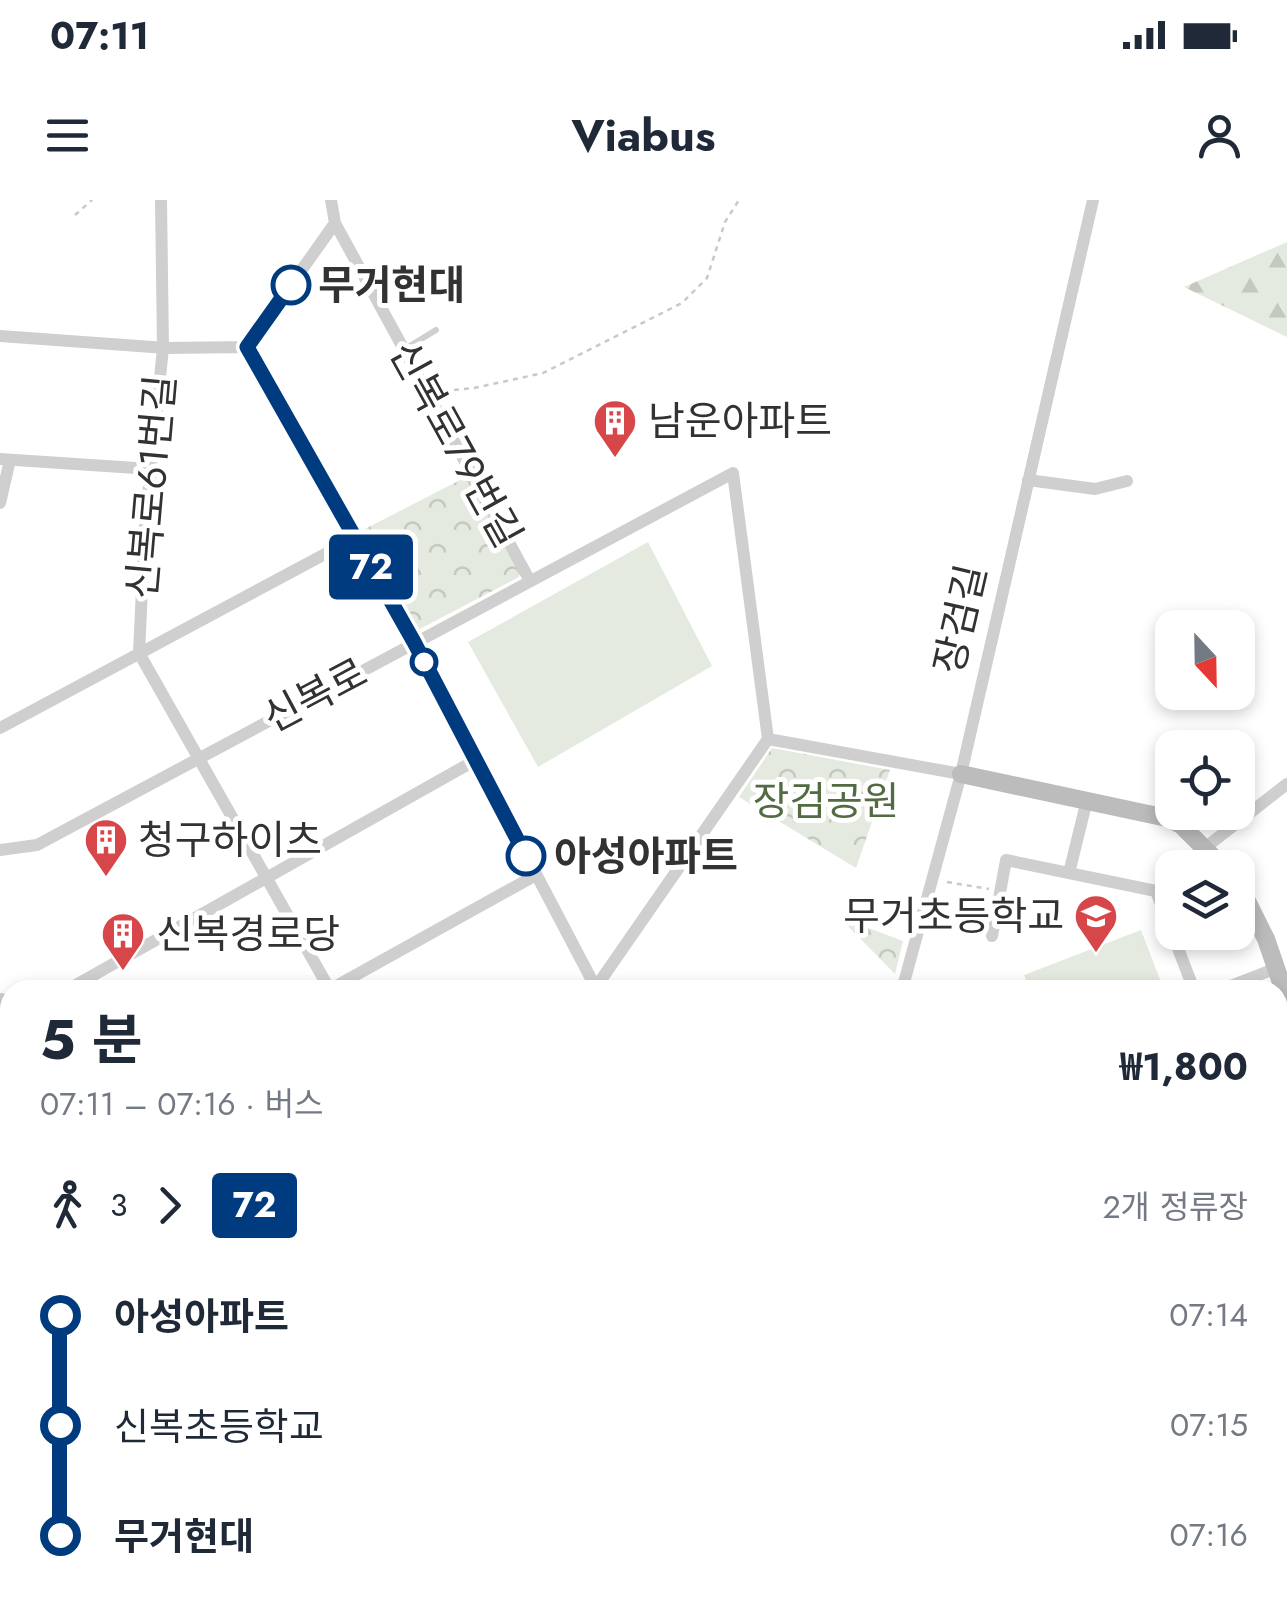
<!DOCTYPE html>
<html lang="ko">
<meta charset="utf-8">
<style>
:root{--surface:#fff;--page:#f6f6f7;--text:#1f2937;--muted:#747a83}
body{margin:0;font-family:Jost,"Noto Sans KR",sans-serif;background:var(--page);color:var(--text);height:100vh;display:flex;flex-direction:column;font-size:38px;white-space:nowrap}
*{box-sizing:border-box;margin:0}
p{font-size:32px;color:var(--muted)}
.icon{flex:none;width:55px;height:55px;fill:none;stroke:currentColor;stroke-width:2;stroke-linecap:round;stroke-linejoin:round}
.map{position:relative;flex:1;overflow:hidden}
.panel{position:absolute;left:0px;top:780px;width:1288px;height:632px;display:flex;flex-direction:column;background:var(--surface);border-radius:30px 30px 0 0;box-shadow:0 5px 15px #0003}
.panel>*{flex:none}
.badge{padding:0 20px;border-radius:8px;font-size:35px;line-height:65px}
.needle{width:65px;rotate:158deg}
.tools{position:absolute;left:1155px;top:410px;display:grid;gap:20px}
.tools a{display:grid;place-items:center;width:100px;height:100px;border-radius:20px;background:var(--surface);box-shadow:0 5px 15px #0003;font-size:50px}
.map>.badge{position:absolute;translate:-50% -50%;box-shadow:0 0 0 5px #fff}
.legs{display:flex;align-items:center;gap:15px;height:110px;padding:0 40px;font-size:32px}
.legs p{margin-inline-start:auto}
.head{display:flex;align-items:center;justify-content:space-between;height:170px;padding:0 40px}
h1{font-size:55px;font-weight:700;line-height:75px}
ul{padding:0 40px;list-style:none}
li{display:flex;align-items:center;gap:35px;height:110px;font-size:38px}
li i{display:grid;place-items:center;width:15px;height:100%;margin:0 12px;background:currentColor}
li i::after{content:'';width:25px;height:25px;margin:-12px;border:8px solid;border-radius:50%;background:var(--surface)}
li p{margin-inline-start:auto}
li:first-child i{background:linear-gradient(#0000 50%,currentColor 0)}
li:last-child i{background:linear-gradient(currentColor 50%,#0000 0)}
.status{display:flex;justify-content:space-between;align-items:center;height:70px;padding:0 50px;background:var(--surface);direction:ltr}
.status svg{height:28px;fill:currentColor}
header{display:flex;justify-content:space-between;align-items:center;height:130px;padding:0 40px;background:var(--surface);font-size:45px;font-weight:700}
.map>svg:first-child{display:block}
</style>
<div class="status"><b>07:11</b><svg viewBox="0 0 49 12"><path d="M0 12V9h3v3zM5 12V6h3v6zM10 12V3h3v9zM15 12V0h3v12zM26 1h20v11H26zM47 4h2v5h-2z"/></svg></div>
<header><svg class="icon" aria-label="menu" viewBox="0 0 24 24"><path d="M4 6h16M4 12h16M4 18h16"/></svg>Viabus<svg class="icon" aria-label="person" viewBox="0 0 24 24"><circle cx="12" cy="8" r="4"/><path d="M4 21q1-7 8-7t8 7"/></svg></header>
<div class="map">
<svg width="1287" height="1411" viewBox="0 0 1287 1411">
<defs>
<pattern id="forest-firs" width="22" height="20" patternUnits="userSpaceOnUse" patternTransform="scale(2.5)"><rect width="22" height="20" fill="#e4eadf"/><path d="M5 1l3.5 6h-7zM16 11l3.5 6h-7z" fill="#c4c9c0"/></pattern>
<pattern id="park-crowns" width="20" height="18" patternUnits="userSpaceOnUse" patternTransform="scale(2.5)"><rect width="20" height="18" fill="#e4eadf"/><path d="M2 6a3 3 0 1 1 6 0M12 15a3 3 0 1 1 6 0" fill="none" stroke="#c4c9c0"/></pattern>
</defs>
<rect width="100%" height="100%" fill="#fff"/>
<!-- forest -->
<path fill="url(#forest-firs)" d="M 1287,42 L 1287,137 L 1184,87 Z"/>
<!-- park -->
<path fill="url(#park-crowns)" d="M 468,276 L 520,369 L 519,377 L 416,431 L 359,332 Z
M 772,548 L 890,570 L 856,668 L 739,597 Z
M 839,717 L 903,741 L 895,774 Z"/>
<!-- garden -->
<path fill="#e4eadf" d="M 648,342 L 712,466 L 538,567 L 468,442 Z
M 1141,730 L 1164,790 L 1030,790 L 1024,775 Z"/>
<g fill="none" stroke-linecap="round" stroke-linejoin="round">
<!-- path -->
<path stroke="#c9c9c9" stroke-width="2.5" stroke-dasharray="5 5" stroke-linecap="butt" d="M 75,15 L 92,0
M 444,191 L 474,188 L 543,173 L 682,103 L 707,78 L 725,22 L 739,0
M 947,682 L 989,689"/>
<!-- service -->
<path stroke="#cfcfcf" stroke-width="6" d="M 405,149 L 436,130"/>
<!-- pedestrian -->
<path stroke="#cfcfcf" stroke-width="10" d="M 1182,668 L 1206,647
M 1156,691 L 1172,676"/>
<!-- minor -->
<path stroke="#cfcfcf" stroke-width="12" d="M 161,0 L 163,148 L 145,325 L 139,453 L 330,790
M 331,0 L 335,23 L 530,381
M 0,136 L 166,148 L 247,147 L 335,23
M 247,147 L 414,442 L 597,790
M 0,259 L 151,269
M 1028,280 L 1095,289 L 1127,281
M 0,303 L 10,260
M 0,528 L 355,338
M 768,539 L 961,574
M 1206,647 L 1287,584
M 0,650 L 37,645 L 733,273 L 768,539 L 594,790
M 1069,673 L 1085,608
M 992,736 L 1006,660 L 1156,691 L 1194,790
M 67,790 L 474,561
M 329,790 L 536,675
M 902,790 L 961,574 L 1093,0
M 1220,790 L 1277,768
M 0,799 L 10,801
M 0,903 L 10,907
M 0,957 L 10,973
M 0,1199 L 10,1192
M 0,1283 L 10,1286
M 0,1384 L 10,1387
M 71,1402 L 103,1411
M 414,1402 L 440,1411
M 187,1411 L 190,1402
M 469,1411 L 472,1402
M 565,1411 L 569,1402
M 652,1411 L 656,1402
M 726,1411 L 731,1402"/>
<!-- secondary -->
<path stroke="#bcbcbc" stroke-width="18" d="M 961,574 L 1167,618 L 1181,625 L 1224,668
M 1238,683 L 1266,739 L 1287,800
M 1278,985 L 1287,961
M 1103,1411 L 1107,1402"/>
</g>
<g fill="none" stroke-linecap="round" stroke-linejoin="round">
<!-- line-1 casing -->
<g stroke="#fff" stroke-width="22">
<path id="line-1" d="M 291,85 L 247,147 L 414,442 L 526,656"/>
</g>
<!-- line-1 -->
<use href="#line-1" stroke="#003b80" stroke-width="15"/>
</g>
<!-- icons -->
<defs>
<g id="building-pin" transform="scale(2.25)"><path d="M0 17L-7.5 6A9.5 9.5 0 1 1 7.5 6Z" fill="#d74649" stroke="#fff"/><path d="M-4-6H4V6H1V3H-1V6H-4ZM-2.5-4.3h1.7v1.8h-1.7ZM.8-4.3h1.7v1.8H.8ZM-2.5-1h1.7V.8h-1.7ZM.8-1h1.7V.8H.8Z" fill="#fff"/></g>
<g id="school-pin" transform="scale(2.25)"><path d="M0 17L-7.5 6A9.5 9.5 0 1 1 7.5 6Z" fill="#d74649" stroke="#fff"/><path d="M0-5L7-2L0 1L-7-2ZM-4 1L0 2.5L4 1V4Q0 6-4 4Z" fill="#fff"/></g>
</defs>
<g fill-rule="evenodd">
<use href="#building-pin" x="615" y="221"/>
<use href="#building-pin" x="106" y="640"/>
<use href="#school-pin" x="1096" y="716"/>
<use href="#building-pin" x="123" y="734"/>
</g>
<!-- markers -->
<g fill="#fff" stroke="#003b80" stroke-width="5">
<circle cx="291" cy="85" r="18"/>
<circle cx="424" cy="462" r="12"/>
<circle cx="526" cy="656" r="18"/>
</g>
<g text-anchor="middle" dominant-baseline="central" stroke-width="10" stroke-linejoin="round" paint-order="stroke">
<!-- stop labels -->
<g font-size="40" font-weight="bold" fill="#323232" stroke="#fff" text-anchor="start">
<text x="318" y="85">무거현대</text>
<text x="554" y="656">아성아파트</text>
</g>
<!-- poi labels -->
<g font-size="40" fill="#323232" stroke="#fff" text-anchor="start">
<text x="648" y="221">남운아파트</text>
<text x="138" y="640">청구하이츠</text>
<text x="1064" y="716" text-anchor="end">무거초등학교</text>
<text x="156" y="734">신복경로당</text>
</g>
<!-- street labels -->
<g font-size="40" fill="#323232" stroke="#fff">
<text transform="translate(456 244) rotate(61)">신복로79번길</text>
<text transform="translate(151 287) rotate(-85)">신복로61번길</text>
<text transform="translate(960 419) rotate(-77)">장검길</text>
<text transform="translate(315 495) rotate(-28)">신복로</text>
</g>
<!-- park labels -->
<g font-size="40" fill="#536b42" stroke="#fff">
<text x="826" y="601">장검공원</text>
</g>
</g>
</svg>
<div class="tools">
<a><svg class="needle" viewBox="-14 -14 28 28"><path d="M0-13l5 13h-10z" fill="#e53935"/><path d="M0 13l5-13h-10z" fill="#747a83"/></svg></a>
<a><svg class="icon" aria-label="locate" viewBox="0 0 24 24"><circle cx="12" cy="12" r="6"/><path d="M12 2v4M12 18v4M2 12h4M18 12h4"/></svg></a>
<a><svg class="icon" aria-label="layers" viewBox="0 0 24 24"><path d="M12 4l9 5-9 5-9-5zM3 14l9 5 9-5"/></svg></a>
</div>
<b class="badge" style="left:371px;top:367px;background:#003b80;color:#fff">72</b>
<section class="panel">
<div class="head"><div><h1>5 분</h1><p>07:11 – 07:16 · 버스</p></div><b>₩1,800</b></div>
<div class="legs"><svg class="icon" aria-label="walk" viewBox="0 0 24 24"><circle cx="13" cy="4" r="2"/><path d="M13 8l-2 6 4 7M11 14l-3 7M7 12l3-4h3l4 4"/></svg>3<svg class="icon" aria-label="forward" viewBox="0 0 24 24"><path d="M9 5l7 7-7 7"/></svg><b class="badge" style="background:#003b80;color:#fff">72</b><p>2개 정류장</p></div>
<ul>
<li><i style="color:#003b80"></i><b>아성아파트</b><p>07:14</p></li>
<li><i style="color:#003b80"></i><span>신복초등학교</span><p>07:15</p></li>
<li><i style="color:#003b80"></i><b>무거현대</b><p>07:16</p></li>
</ul>
</section>
</div>
